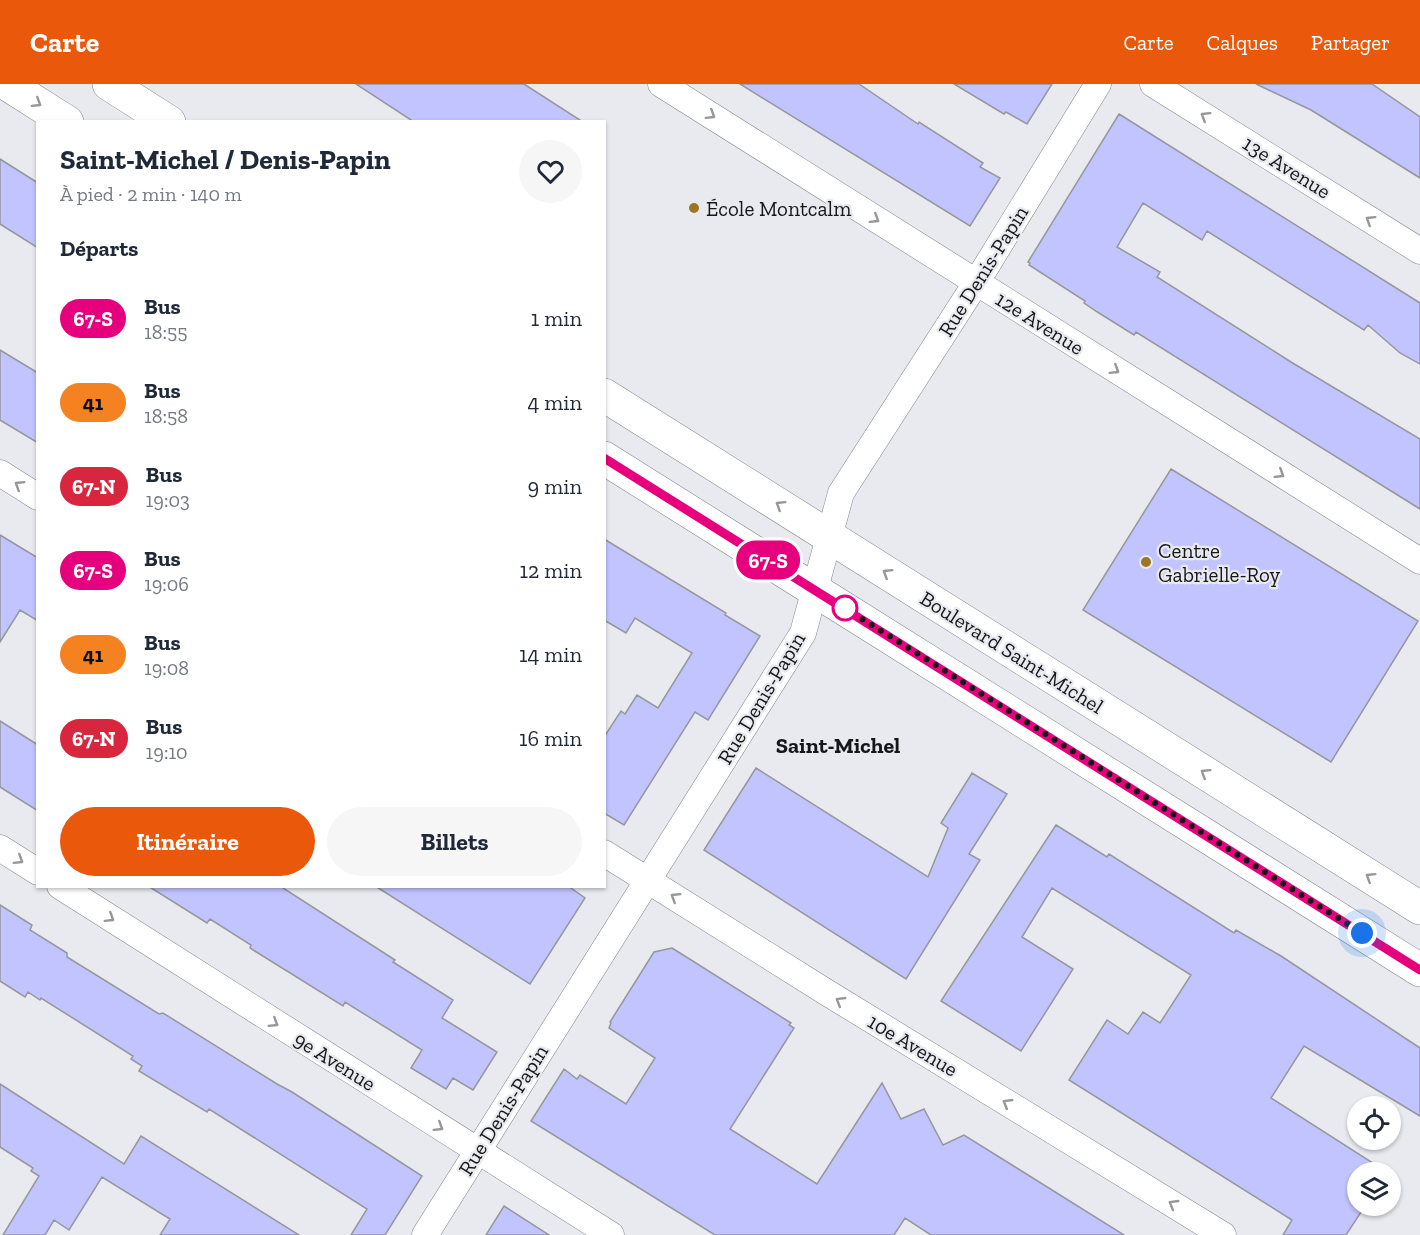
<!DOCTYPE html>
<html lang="fr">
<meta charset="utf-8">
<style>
:root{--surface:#fff;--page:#f6f6f7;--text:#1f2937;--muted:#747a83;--accent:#ea580c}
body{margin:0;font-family:"Zilla Slab",serif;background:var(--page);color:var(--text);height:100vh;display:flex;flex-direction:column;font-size:22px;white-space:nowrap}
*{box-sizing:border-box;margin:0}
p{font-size:20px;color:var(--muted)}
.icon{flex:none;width:33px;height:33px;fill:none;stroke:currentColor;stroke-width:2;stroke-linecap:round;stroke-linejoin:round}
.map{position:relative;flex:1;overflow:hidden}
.details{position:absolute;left:36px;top:36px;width:570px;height:768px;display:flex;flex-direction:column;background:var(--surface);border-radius:0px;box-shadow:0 2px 4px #0004}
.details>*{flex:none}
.badge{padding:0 12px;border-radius:20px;font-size:21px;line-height:39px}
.tools{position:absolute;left:1347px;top:1012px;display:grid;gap:12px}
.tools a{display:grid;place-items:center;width:54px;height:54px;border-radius:50%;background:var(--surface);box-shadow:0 2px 4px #0004;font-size:30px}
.you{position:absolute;width:30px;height:30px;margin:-15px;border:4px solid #fff;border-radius:50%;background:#1a73e8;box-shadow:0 0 0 9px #1a73e833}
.map>.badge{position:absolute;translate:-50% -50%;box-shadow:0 0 0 3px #fff}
h2{padding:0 24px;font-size:22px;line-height:54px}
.round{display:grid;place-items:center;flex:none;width:63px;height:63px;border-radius:32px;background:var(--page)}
.headline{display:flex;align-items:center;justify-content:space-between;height:102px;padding:0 24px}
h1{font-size:28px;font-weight:700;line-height:45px}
.primary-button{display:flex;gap:12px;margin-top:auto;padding:12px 24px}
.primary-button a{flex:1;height:69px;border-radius:36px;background:var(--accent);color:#fff;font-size:24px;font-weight:700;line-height:69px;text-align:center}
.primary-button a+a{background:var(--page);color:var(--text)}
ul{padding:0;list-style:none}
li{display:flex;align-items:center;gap:18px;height:84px;padding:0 24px}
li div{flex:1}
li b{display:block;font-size:22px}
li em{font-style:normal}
li .badge{min-width:66px;font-weight:700;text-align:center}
header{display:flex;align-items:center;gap:36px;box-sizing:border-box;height:84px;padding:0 30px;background:var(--accent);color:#fff}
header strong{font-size:28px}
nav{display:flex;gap:33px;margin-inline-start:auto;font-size:21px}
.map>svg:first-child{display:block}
</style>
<header>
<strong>Carte</strong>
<nav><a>Carte</a><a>Calques</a><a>Partager</a></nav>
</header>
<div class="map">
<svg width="1420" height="1151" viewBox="0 0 1420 1151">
<rect width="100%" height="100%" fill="#e9eaf0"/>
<!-- building -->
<path fill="#c1c4fe" stroke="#96979d" stroke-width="1.5" d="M 356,0 L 524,0 L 583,38 L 414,38 Z
M 740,0 L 859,0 L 918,40 L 919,38 L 983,79 L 980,83 L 1000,94 L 970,142 Z
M 954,0 L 1052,0 L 1027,40 L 1006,28 L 1004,30 Z
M 1256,0 L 1372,0 L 1420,33 L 1420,94 L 1311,26 Z
M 1119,30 L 1420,219 L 1420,280 L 1400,269 L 1368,241 L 1364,246 L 1207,147 L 1202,156 L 1143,119 L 1117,163 L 1160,188 L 1157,193 L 1291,278 L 1420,355 L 1420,425 L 1136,248 L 1134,251 L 1099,229 L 1084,219 L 1085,217 L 1029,181 L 1030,179 L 1028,178 Z
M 0,75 L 38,99 L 38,164 L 0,140 Z
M 0,266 L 38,289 L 38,359 L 0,336 Z
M 1171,385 L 1418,537 L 1331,678 L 1083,526 Z
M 0,451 L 38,474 L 38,537 L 20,526 L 0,558 Z
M 604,455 L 726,529 L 725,531 L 760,552 L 708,636 L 695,628 L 624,741 L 604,729 L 604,653 L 621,627 L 625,630 L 637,611 L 658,624 L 692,569 L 635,534 L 626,549 L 604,536 Z
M 0,637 L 38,661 L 38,727 L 0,703 Z
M 756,684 L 928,793 L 948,744 L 941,739 L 972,689 L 1007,710 L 969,770 L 980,776 L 906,895 L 704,766 Z
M 1056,741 L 1107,773 L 1109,770 L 1234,849 L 1236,846 L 1281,872 L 1420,964 L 1420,1032 L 1304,962 L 1271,1014 L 1387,1088 L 1358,1089 L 1358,1122 L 1365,1122 L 1346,1151 L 1283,1151 L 1292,1136 L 1069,996 L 1107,936 L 1128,950 L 1143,928 L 1160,939 L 1191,891 L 1052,804 L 1022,853 L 1073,885 L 1021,967 L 941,917 Z
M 148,802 L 280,802 L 395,876 L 393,878 L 453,916 L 442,934 L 497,968 L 473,1006 L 453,994 L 446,1005 L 411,984 L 422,966 L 345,918 L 343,922 L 250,864 L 251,861 L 210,835 L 207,839 Z
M 375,802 L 568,802 L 585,814 L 530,900 Z
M 0,821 L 32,841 L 30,846 L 67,869 L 67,873 L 159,930 L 163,929 L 277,1000 L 292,1008 L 422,1092 L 385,1151 L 351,1151 L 367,1125 L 209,1025 L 207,1028 L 139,987 L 142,982 L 131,975 L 133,972 L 41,914 L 40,916 L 28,908 L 25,913 L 0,897 Z
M 672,864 L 791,939 L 789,941 L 794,944 L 730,1045 L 817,1100 L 882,999 L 901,1035 L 924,1025 L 943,1061 L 964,1051 L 1124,1151 L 931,1151 L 905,1134 L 894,1151 L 715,1151 L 531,1037 L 564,985 L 577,995 L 580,991 L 626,1020 L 655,974 L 609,944 L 611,939 L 610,938 L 654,868 Z
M 0,1000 L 124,1080 L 141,1052 L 299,1151 L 160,1151 L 170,1135 L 102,1093 L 69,1146 L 54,1136 L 45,1151 L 3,1151 L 39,1092 L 31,1087 L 33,1084 L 0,1063 Z
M 504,1122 L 549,1151 L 486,1151 Z"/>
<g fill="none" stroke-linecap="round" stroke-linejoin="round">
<!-- minor casing -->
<g stroke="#84858b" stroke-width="27">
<path id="minor" d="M 661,0 L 1420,477
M 1153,0 L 1420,167
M 0,389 L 38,413
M 0,764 L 38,788
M 604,769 L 826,908 L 1223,1151
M 60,802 L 611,1151
M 425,1151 L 803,549 L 841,409 L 976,199 L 1098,0"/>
</g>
<!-- secondary casing -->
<g stroke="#84858b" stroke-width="34">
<path id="secondary" d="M 7,0 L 67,38
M 109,0 L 169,38
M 604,311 L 1420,824
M 604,374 L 1420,886"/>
</g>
<!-- minor -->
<use href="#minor" stroke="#fff" stroke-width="26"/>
<!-- secondary -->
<use href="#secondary" stroke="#fff" stroke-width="33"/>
</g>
<!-- one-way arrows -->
<defs><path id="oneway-chevron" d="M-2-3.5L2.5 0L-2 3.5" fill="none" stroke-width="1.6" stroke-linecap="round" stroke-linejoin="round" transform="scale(1.5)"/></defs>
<g stroke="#979798">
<use href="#oneway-chevron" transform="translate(37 19) rotate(32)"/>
<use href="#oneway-chevron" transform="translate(711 31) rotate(32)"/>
<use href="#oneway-chevron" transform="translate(1205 32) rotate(-148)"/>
<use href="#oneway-chevron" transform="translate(875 135) rotate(32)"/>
<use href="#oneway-chevron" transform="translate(1370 136) rotate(-148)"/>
<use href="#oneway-chevron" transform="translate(1115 286) rotate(32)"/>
<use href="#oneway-chevron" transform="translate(1280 390) rotate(32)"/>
<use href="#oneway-chevron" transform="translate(19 401) rotate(-148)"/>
<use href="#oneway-chevron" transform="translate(780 421) rotate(-148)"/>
<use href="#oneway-chevron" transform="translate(887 489) rotate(-148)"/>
<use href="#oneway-chevron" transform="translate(1205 689) rotate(-148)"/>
<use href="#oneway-chevron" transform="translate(19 776) rotate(32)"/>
<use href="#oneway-chevron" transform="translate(1370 793) rotate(-148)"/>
<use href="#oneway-chevron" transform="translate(675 813) rotate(-148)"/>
<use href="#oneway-chevron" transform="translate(110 834) rotate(32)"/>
<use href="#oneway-chevron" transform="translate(840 917) rotate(-149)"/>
<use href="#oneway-chevron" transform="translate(274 939) rotate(32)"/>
<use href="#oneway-chevron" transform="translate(1007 1019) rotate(-149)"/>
<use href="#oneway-chevron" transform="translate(439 1043) rotate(32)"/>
<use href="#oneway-chevron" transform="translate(1173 1120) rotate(-149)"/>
</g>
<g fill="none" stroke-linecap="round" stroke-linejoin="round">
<!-- line casing -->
<g stroke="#fff" stroke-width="14">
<path id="line" d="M 604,374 L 1420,886"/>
</g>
<!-- line -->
<use href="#line" stroke="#e6007e" stroke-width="9"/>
<!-- walk -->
<path stroke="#171719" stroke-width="6" stroke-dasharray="0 10.8" d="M 845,524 L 840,521 L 1362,849"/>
</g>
<!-- markers -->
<g fill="#9c7622" stroke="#e9eaf0" stroke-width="2">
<circle cx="694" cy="124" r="6"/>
<circle cx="1146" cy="478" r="6"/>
</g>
<circle fill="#fff" stroke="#e6007e" stroke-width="3" cx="845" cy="524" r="12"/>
<g text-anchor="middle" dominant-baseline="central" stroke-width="4.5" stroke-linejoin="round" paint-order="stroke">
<!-- street labels -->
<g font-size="21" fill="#171719" stroke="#e9eaf0">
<text transform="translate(1287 83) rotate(32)">13e Avenue</text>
<text transform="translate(983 187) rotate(-58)">Rue Denis-Papin</text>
<text transform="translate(1040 239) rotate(32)">12e Avenue</text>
<text transform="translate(1012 568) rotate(32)">Boulevard Saint-Michel</text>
<text transform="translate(761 614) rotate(-59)">Rue Denis-Papin</text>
<text transform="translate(913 961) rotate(31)">10e Avenue</text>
<text transform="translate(335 977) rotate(32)">9e Avenue</text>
<text transform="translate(503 1026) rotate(-58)">Rue Denis-Papin</text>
</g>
<!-- poi labels -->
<g font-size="21" fill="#171719" stroke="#e9eaf0" text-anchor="start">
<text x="706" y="124">École Montcalm</text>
<text x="1158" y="466">Centre<tspan x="1158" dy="24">Gabrielle-Roy</tspan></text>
</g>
<!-- neighbourhood labels -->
<g font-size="22" font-weight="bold" fill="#171719" stroke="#e9eaf0">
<text x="838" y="661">Saint-Michel</text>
</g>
</g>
</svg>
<div class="tools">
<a><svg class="icon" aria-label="locate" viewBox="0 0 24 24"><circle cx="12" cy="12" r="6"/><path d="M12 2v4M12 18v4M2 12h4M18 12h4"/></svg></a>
<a><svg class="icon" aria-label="layers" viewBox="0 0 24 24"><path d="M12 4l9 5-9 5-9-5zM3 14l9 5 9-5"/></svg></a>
</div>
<div class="you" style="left:1362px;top:849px"></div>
<b class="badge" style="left:768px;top:476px;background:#e6007e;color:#fff">67-S</b>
<section class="details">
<div class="headline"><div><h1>Saint-Michel / Denis-Papin</h1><p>À pied · 2 min · 140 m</p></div><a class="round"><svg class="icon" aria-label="heart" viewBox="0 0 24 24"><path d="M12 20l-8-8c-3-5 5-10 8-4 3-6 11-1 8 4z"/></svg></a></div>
<h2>Départs</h2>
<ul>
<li><span class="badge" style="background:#e6007e;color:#fff">67-S</span><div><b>Bus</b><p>18:55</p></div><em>1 min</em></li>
<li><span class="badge" style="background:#f58220;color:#111">41</span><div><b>Bus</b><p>18:58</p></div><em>4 min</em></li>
<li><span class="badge" style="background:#d7263d;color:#fff">67-N</span><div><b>Bus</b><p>19:03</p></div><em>9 min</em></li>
<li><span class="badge" style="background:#e6007e;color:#fff">67-S</span><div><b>Bus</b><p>19:06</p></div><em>12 min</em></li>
<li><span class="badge" style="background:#f58220;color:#111">41</span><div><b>Bus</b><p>19:08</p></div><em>14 min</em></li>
<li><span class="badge" style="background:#d7263d;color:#fff">67-N</span><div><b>Bus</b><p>19:10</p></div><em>16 min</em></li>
</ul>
<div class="primary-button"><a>Itinéraire</a><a>Billets</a></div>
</section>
</div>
